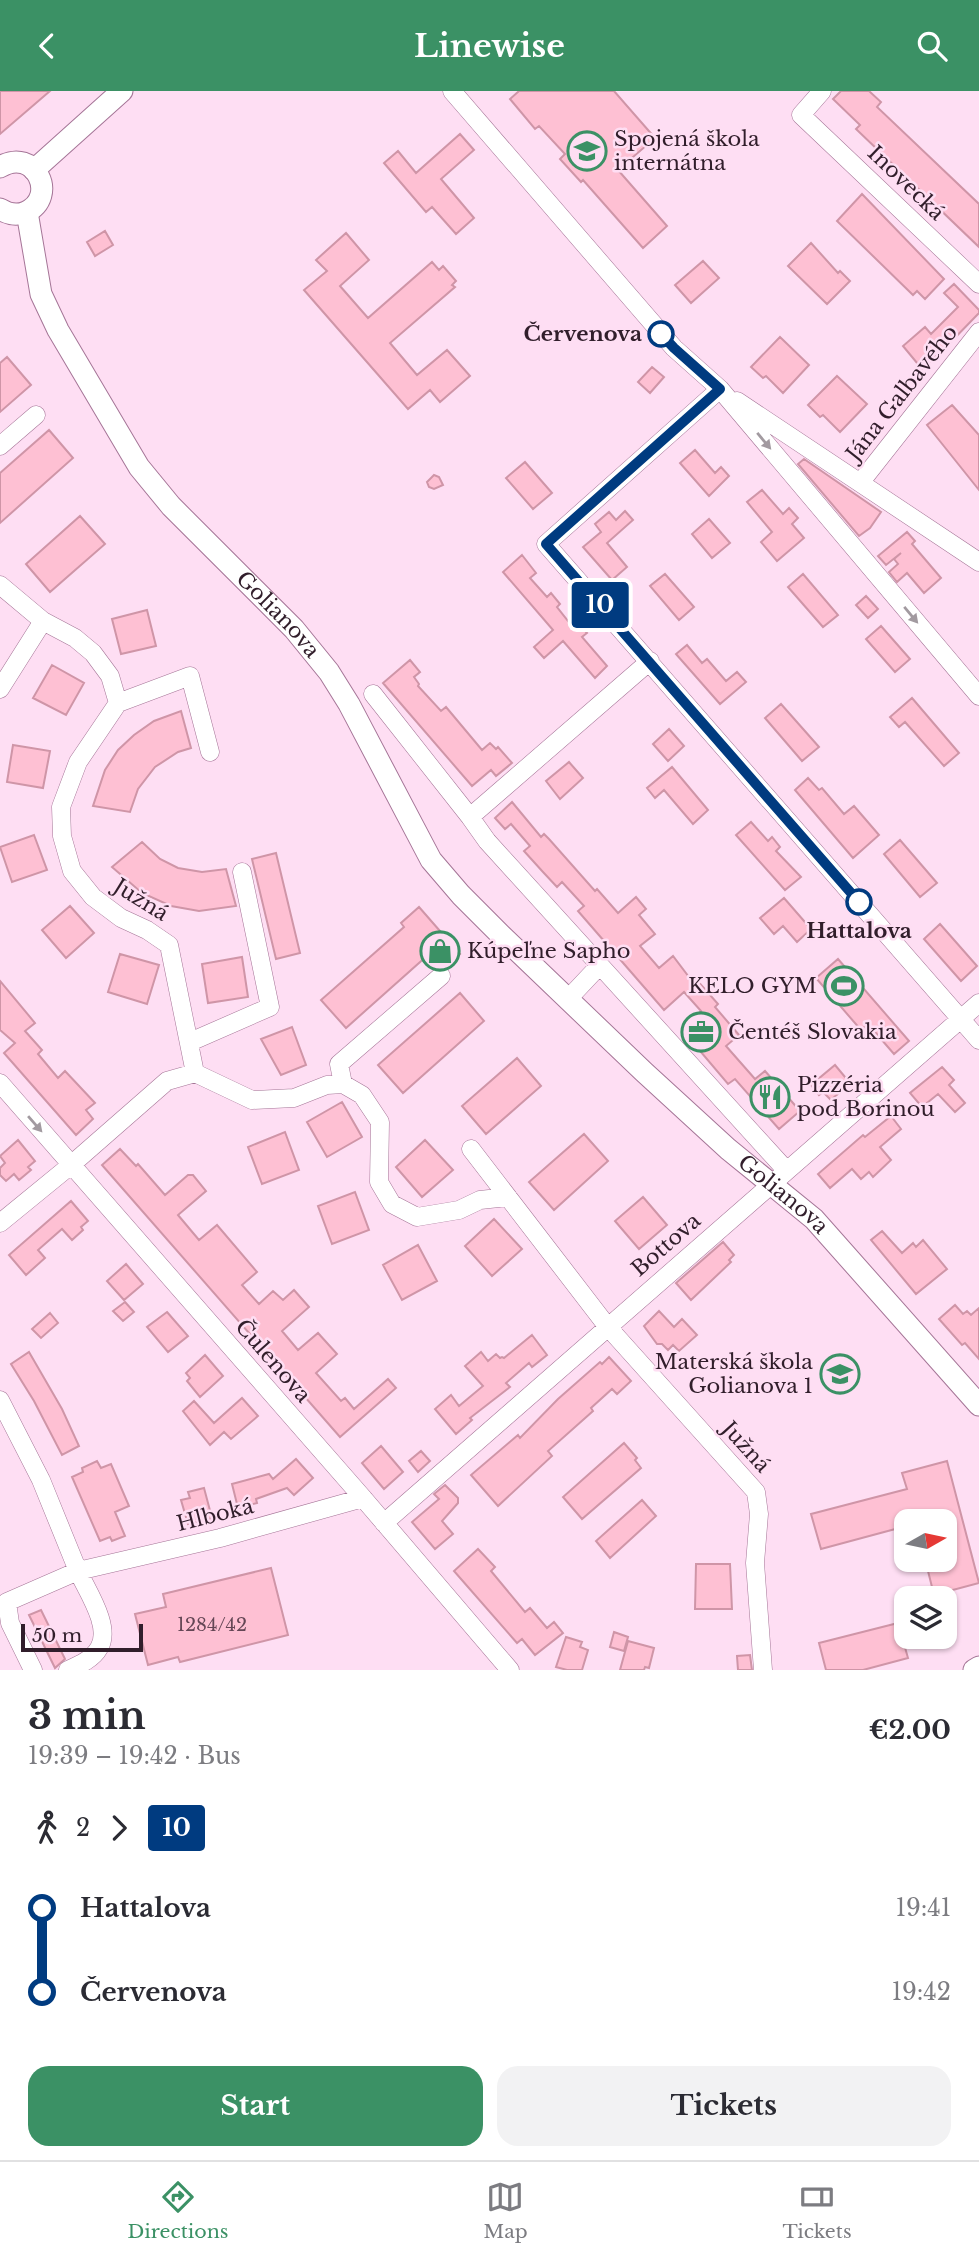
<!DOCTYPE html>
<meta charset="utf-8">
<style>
:root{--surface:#fff;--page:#f2f2f3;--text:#2b2b33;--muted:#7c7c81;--line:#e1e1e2;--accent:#3b9165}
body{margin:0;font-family:"Libre Baskerville",serif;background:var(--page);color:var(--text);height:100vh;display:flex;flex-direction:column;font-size:26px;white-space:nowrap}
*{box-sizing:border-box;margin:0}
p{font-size:23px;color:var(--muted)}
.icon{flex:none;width:38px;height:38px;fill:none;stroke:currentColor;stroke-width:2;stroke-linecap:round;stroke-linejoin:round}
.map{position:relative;height:1579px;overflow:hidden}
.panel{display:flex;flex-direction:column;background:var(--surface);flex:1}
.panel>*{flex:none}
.badge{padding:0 14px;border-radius:5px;font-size:24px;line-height:46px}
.needle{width:46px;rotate:81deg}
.controls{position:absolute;left:894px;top:1418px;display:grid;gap:14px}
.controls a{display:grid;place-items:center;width:63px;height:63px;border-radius:14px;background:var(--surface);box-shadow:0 2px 5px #0004;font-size:35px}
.scale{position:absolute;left:21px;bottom:18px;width:122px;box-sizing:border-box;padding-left:7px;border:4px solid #311e2b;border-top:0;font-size:19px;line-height:24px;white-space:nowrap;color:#311e2b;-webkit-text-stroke:5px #fedef3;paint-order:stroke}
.map>.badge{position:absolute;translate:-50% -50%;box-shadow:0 0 0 4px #fff}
.legs{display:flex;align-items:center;gap:10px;height:77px;padding:0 28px;font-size:23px}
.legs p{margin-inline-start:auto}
.overview{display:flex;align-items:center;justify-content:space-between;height:119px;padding:0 28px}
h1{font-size:38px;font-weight:700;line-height:52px}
.cta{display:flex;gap:14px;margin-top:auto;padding:14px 28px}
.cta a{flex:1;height:80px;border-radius:21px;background:var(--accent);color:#fff;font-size:28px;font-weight:700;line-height:80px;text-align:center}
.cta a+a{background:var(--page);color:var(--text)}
ul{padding:0 28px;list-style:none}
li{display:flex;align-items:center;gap:24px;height:84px;font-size:26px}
li i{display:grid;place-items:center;width:10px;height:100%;margin:0 9px;background:currentColor}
li i::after{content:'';width:18px;height:18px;margin:-9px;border:5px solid;border-radius:50%;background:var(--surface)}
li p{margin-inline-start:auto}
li:first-child i{background:linear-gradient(#0000 50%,currentColor 0)}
li:last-child i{background:linear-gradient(currentColor 50%,#0000 0)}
header{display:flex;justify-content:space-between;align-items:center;height:91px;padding:0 28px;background:var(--accent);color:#fff;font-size:32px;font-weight:700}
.tab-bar{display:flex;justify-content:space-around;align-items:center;height:98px;border-top:2px solid var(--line);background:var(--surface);font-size:19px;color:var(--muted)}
.tab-bar a{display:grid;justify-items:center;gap:4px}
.tab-bar .active{color:var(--accent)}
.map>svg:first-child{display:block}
</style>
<header><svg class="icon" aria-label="back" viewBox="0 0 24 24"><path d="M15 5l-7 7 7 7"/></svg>Linewise<svg class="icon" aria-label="search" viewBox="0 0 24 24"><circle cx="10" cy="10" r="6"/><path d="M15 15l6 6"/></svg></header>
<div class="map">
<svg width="979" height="1579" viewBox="0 0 979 1579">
<rect width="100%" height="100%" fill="#fedef3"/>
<!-- building -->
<path fill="#fec0d3" stroke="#cf95a7" stroke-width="2" d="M 0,0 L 50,0 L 0,43 Z
M 519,0 L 614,0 L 655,47 L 618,79 L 667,135 L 643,157 L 583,89 L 581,91 L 560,68 L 565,63 L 539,35 L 535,38 L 510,8 Z
M 841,0 L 869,0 L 881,11 L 877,16 L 979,113 L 979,156 L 856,38 L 860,34 L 833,8 Z
M 460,43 L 474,59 L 441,88 L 474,127 L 456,143 L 432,116 L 426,121 L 384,72 L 398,60 L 416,82 Z
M 862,103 L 944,188 L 925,208 L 917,200 L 913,204 L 837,130 Z
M 105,140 L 113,154 L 95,165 L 87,151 Z
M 346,142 L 369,169 L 340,195 L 368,227 L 432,171 L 439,179 L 443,175 L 456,190 L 452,194 L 455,196 L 390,252 L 417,284 L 447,259 L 470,285 L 440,311 L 430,299 L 408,318 L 304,199 L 327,180 L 316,169 Z
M 811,152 L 838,182 L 840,180 L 850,190 L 827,213 L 788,175 Z
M 703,170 L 719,187 L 691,212 L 675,194 Z
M 954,193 L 979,219 L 979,222 L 944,258 L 922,278 L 903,255 L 925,236 L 931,243 L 958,216 L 944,202 Z
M 780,246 L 809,274 L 783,302 L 766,285 L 763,287 L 751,276 Z
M 7,266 L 31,294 L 0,321 L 0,272 Z
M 652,276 L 664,286 L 650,302 L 638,291 Z
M 837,285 L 867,313 L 840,341 L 823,324 L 820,326 L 808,314 Z
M 952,314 L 979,344 L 979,399 L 927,334 Z
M 49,339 L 73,367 L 0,432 L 0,382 Z
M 695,359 L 715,382 L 721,376 L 729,385 L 709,405 L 680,372 Z
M 804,368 L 881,421 L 870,437 L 859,445 L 798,373 Z
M 525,371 L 552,402 L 533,418 L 506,387 Z
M 434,384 L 439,386 L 443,394 L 434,398 L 429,396 L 427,391 Z
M 762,399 L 783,423 L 789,417 L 798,427 L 792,433 L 804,447 L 777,470 L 761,451 L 772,441 L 747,411 Z
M 625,420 L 633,429 L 607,452 L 627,476 L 612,489 L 583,456 L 601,441 L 595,433 L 609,421 L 616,429 Z
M 80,425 L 105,453 L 50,501 L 26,473 Z
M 709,428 L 730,452 L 712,467 L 692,443 Z
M 907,441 L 915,450 L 912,453 L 941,487 L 924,502 L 907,482 L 897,491 L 889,481 L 898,473 L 894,468 L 901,462 L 886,474 L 878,465 Z
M 522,464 L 536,482 L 530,487 L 547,506 L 551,502 L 560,513 L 557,516 L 572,535 L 577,531 L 587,542 L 582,546 L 607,575 L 595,587 L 563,550 L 544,567 L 534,556 L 553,539 L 503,481 Z
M 665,483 L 694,516 L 679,529 L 650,495 Z
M 803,483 L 838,524 L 823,536 L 788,496 Z
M 866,505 L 878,518 L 868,527 L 856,514 Z
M 147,519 L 156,555 L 121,563 L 112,528 Z
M 881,535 L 910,568 L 895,581 L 866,548 Z
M 687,554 L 702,572 L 707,568 L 726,590 L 737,581 L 746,591 L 720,613 L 676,563 Z
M 410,569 L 420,581 L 414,586 L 419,593 L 418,595 L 441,620 L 446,616 L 482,659 L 490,652 L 496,658 L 498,656 L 512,672 L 496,685 L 491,679 L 472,695 L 383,592 Z
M 52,574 L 84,592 L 66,624 L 33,607 Z
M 912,607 L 959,662 L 944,675 L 905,631 L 899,636 L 890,626 Z
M 781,613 L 819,656 L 802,670 L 765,627 Z
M 181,620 L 191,657 L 178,661 L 155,676 L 138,698 L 130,721 L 93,715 L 105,679 L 118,659 L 134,644 L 154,630 Z
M 669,638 L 684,655 L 668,670 L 653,653 Z
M 13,654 L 50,660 L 43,697 L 7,691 Z
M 569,671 L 583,687 L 560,708 L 546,690 Z
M 672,676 L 708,719 L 693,733 L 664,699 L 655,707 L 647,697 Z
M 808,687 L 819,699 L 822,697 L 844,723 L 854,715 L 879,744 L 853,767 L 795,699 Z
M 512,711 L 541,746 L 544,743 L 549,748 L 595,800 L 597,798 L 618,822 L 636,806 L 646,818 L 639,824 L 655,843 L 640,855 L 659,877 L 673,865 L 692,890 L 695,887 L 718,913 L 715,916 L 739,944 L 726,955 L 755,988 L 765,980 L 800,1020 L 779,1038 L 735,988 L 728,993 L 684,941 L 692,934 L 689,931 L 701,920 L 684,901 L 664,919 L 578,820 L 584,815 L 562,791 L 557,796 L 543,781 L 524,760 L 530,755 L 511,733 L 505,738 L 495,727 Z
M 751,731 L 768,750 L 772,746 L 780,756 L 776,760 L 801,786 L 785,799 L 736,744 Z
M 34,744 L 47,779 L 12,791 L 0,756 Z
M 900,749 L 937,792 L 920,806 L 884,763 Z
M 142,751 L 160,768 L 178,777 L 202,781 L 226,778 L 236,815 L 199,820 L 171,815 L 142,802 L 112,776 Z
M 276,762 L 300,862 L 276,868 L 252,768 Z
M 784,807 L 811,838 L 797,851 L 783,835 L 774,843 L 760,827 Z
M 70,815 L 94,842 L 66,867 L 42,839 Z
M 419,816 L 460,863 L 446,875 L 437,874 L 428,864 L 346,937 L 321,909 L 404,836 L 401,832 Z
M 940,833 L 977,875 L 961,890 L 924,848 Z
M 120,863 L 159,874 L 147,913 L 108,901 Z
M 242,866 L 248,906 L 208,912 L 202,873 Z
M 838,868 L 909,950 L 894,963 L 868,933 L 861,939 L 816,887 Z
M 0,890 L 35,932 L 25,940 L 42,959 L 38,963 L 58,987 L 65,980 L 95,1012 L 86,1019 L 93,1028 L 76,1044 L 4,962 L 15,952 L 0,939 Z
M 460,902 L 484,930 L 403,1002 L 378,974 Z
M 292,936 L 306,974 L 281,984 L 261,948 Z
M 517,967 L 541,995 L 486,1043 L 462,1015 Z
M 835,974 L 850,992 L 831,1009 L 823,1001 L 819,1004 L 811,994 Z
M 942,976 L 954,989 L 949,994 L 965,1012 L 955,1021 L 938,1003 L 922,1016 L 910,1002 Z
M 342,1011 L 362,1046 L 327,1066 L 307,1031 Z
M 891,1025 L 901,1038 L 880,1056 L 891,1069 L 873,1086 L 869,1081 L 861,1088 L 852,1078 L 830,1097 L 818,1083 L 863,1044 L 865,1046 Z
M 285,1041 L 299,1079 L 262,1093 L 248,1056 Z
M 584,1043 L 608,1070 L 554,1119 L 529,1091 Z
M 18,1049 L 35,1070 L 28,1076 L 31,1079 L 19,1089 L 14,1083 L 6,1090 L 0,1084 L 0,1077 L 5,1072 L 0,1065 Z
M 425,1049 L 453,1079 L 422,1106 L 396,1076 Z
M 120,1058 L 136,1075 L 138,1073 L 165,1104 L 188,1084 L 193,1084 L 206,1100 L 178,1124 L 199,1149 L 217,1134 L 257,1181 L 242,1194 L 259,1213 L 273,1200 L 283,1209 L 294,1199 L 309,1216 L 282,1240 L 298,1259 L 318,1242 L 337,1263 L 316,1282 L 341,1310 L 345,1307 L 354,1318 L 388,1288 L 396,1297 L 340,1346 L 102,1074 Z
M 355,1101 L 369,1139 L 332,1153 L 318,1115 Z
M 643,1106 L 667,1134 L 639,1158 L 615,1130 Z
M 71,1110 L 88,1130 L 81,1136 L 83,1139 L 72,1149 L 62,1138 L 38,1159 L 45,1167 L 26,1184 L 9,1164 Z
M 494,1128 L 522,1158 L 492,1185 L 465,1155 Z
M 882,1140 L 902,1162 L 913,1152 L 916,1156 L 923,1149 L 947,1178 L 916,1203 L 871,1149 Z
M 723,1151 L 734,1164 L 729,1169 L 731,1171 L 691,1209 L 676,1192 Z
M 418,1154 L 437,1190 L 402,1209 L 383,1174 Z
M 126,1173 L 143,1193 L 124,1209 L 107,1190 Z
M 125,1211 L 134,1221 L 123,1230 L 113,1220 Z
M 955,1214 L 963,1223 L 967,1220 L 971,1224 L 979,1217 L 979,1268 L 965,1252 L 962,1254 L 939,1228 Z
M 659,1220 L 674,1236 L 682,1228 L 697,1244 L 679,1260 L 673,1254 L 668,1259 L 662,1253 L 657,1253 L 644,1235 Z
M 167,1221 L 188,1245 L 168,1261 L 147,1236 Z
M 50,1222 L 58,1232 L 41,1247 L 32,1238 Z
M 532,1244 L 547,1264 L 532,1276 L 529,1272 L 506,1292 L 510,1296 L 470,1327 L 472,1329 L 456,1343 L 435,1318 L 451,1304 L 459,1315 L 483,1295 L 465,1275 L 481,1261 L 488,1270 L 496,1263 L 500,1267 L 502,1266 L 504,1267 Z
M 29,1261 L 62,1318 L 79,1355 L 62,1364 L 34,1310 L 11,1273 Z
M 205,1264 L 223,1285 L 200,1306 L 187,1290 L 190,1287 L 186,1282 Z
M 609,1266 L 631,1290 L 617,1303 L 612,1298 L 591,1317 L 593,1320 L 548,1360 L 552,1365 L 498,1415 L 471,1384 L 518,1344 L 520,1347 L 558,1308 L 600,1271 L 602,1273 Z
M 242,1307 L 258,1325 L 231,1348 L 224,1341 L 210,1354 L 183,1320 L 194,1310 L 214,1332 Z
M 624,1352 L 637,1367 L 635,1369 L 641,1377 L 582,1428 L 563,1406 Z
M 381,1355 L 403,1381 L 384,1398 L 362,1372 Z
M 421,1360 L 430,1370 L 418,1381 L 409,1370 Z
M 296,1368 L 313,1387 L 294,1404 L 287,1397 L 256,1408 L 257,1412 L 238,1417 L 232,1393 L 269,1383 L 273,1388 Z
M 97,1370 L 101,1377 L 111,1373 L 129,1415 L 115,1421 L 125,1445 L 112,1450 L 110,1446 L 100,1450 L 72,1386 L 83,1381 L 82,1377 Z
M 947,1370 L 979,1492 L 934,1504 L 925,1468 L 945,1468 L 945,1430 L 897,1430 L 899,1437 L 821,1458 L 811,1423 L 907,1398 L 902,1382 Z
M 445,1394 L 458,1407 L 458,1412 L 442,1430 L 453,1443 L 435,1458 L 412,1431 L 439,1408 L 434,1403 Z
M 204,1397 L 212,1427 L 188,1433 L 181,1409 L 190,1407 L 188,1401 Z
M 642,1409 L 656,1425 L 610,1467 L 596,1450 Z
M 478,1458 L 495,1476 L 491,1480 L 525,1521 L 530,1517 L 547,1537 L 554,1531 L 563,1542 L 535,1564 L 522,1548 L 517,1552 L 454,1480 Z
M 696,1473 L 730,1473 L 732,1518 L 695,1518 Z
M 271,1477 L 288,1544 L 180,1571 L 178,1566 L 148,1574 L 135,1523 L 166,1516 L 163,1503 Z
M 41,1519 L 65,1568 L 55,1577 L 29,1524 Z
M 898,1532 L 908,1567 L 863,1579 L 826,1579 L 819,1552 Z
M 614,1541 L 628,1546 L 624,1560 L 610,1556 Z
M 566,1546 L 582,1551 L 580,1556 L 588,1559 L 582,1579 L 567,1579 L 556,1576 Z
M 628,1550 L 654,1557 L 649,1577 L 645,1576 L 644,1579 L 620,1579 Z
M 750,1564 L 752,1579 L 738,1579 L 737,1565 Z"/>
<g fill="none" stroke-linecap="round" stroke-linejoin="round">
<!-- minor casing -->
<g stroke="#a57597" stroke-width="19">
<path id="minor" d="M 452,0 L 674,257 L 720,298 L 979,605
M 822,0 L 801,24 L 979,193
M 720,298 L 546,453 L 979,949
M 737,310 L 979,471
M 0,355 L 36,324
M 860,392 L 979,241
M 0,494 L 43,530 L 75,547 L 93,562 L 110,585 L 118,612 L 78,671 L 61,716 L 62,745 L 72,780 L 93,806 L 121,827 L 147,839 L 169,854 L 195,982 L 252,1009 L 294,1007 L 327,994 L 343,993 L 362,1004 L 380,1031 L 379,1091 L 392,1113 L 417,1126 L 459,1119 L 480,1109 L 508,1106
M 0,598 L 43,530
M 373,603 L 470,726 L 487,750 L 786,1079
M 118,612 L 190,585 L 210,661
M 470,726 L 650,570
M 568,908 L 600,874
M 190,951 L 270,916 L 242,781
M 0,992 L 363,1407 L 510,1579
M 343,993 L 339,973 L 441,885
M 471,1058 L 607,1235 L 756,1401 L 759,1423 L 755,1472 L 763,1579
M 0,1132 L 71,1074 L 167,990 L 195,982
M 0,1309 L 41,1389 L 78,1480 L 220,1447 L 363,1407
M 384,1432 L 979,912
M 33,1579 L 10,1532 L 7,1511 L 78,1480 C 87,1500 112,1536 99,1557 C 93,1568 79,1574 68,1579"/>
</g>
<!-- tertiary casing -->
<g stroke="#a57597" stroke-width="23">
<g id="tertiary">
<path d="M 0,76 C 35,55 59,106 26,121 C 17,125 8,123 0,118"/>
<path d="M 34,79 L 122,0"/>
<path id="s1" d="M 27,121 L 41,203 L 58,239 L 139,376 L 171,415 L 294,538 L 329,581 L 349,613 L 431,769 L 461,804 L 504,847 L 644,981 L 728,1058 L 814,1128 L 979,1314"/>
<path d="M 974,1579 L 979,1576"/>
</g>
</g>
<!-- minor -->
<use href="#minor" stroke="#fff" stroke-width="18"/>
<!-- tertiary -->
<use href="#tertiary" stroke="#fff" stroke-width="21"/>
</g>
<!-- one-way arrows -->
<defs><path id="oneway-solid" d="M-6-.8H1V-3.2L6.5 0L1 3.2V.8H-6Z" transform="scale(1.75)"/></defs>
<g fill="#a29aa0">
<use href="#oneway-solid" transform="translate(764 350) rotate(50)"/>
<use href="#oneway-solid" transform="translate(911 524) rotate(50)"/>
<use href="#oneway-solid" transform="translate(35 1033) rotate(49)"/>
</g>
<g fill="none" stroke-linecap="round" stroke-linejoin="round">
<!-- line-1 casing -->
<g stroke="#fff" stroke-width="16">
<path id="line-1" d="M 661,243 L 674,257 L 720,298 L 546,453 L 859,811"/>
</g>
<!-- line-1 -->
<use href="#line-1" stroke="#003b80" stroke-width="10"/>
</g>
<!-- icons -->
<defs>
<g id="school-ring" transform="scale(2.0125)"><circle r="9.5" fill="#fedef3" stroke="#3b9165" stroke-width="1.5"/><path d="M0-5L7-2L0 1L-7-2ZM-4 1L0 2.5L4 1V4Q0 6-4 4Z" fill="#3b9165"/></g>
<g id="shop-ring" transform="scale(2.0125)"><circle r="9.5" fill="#fedef3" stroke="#3b9165" stroke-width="1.5"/><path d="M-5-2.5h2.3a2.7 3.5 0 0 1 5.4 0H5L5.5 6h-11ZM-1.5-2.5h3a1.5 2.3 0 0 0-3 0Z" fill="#3b9165"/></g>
<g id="stadium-ring" transform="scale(2.0125)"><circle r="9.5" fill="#fedef3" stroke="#3b9165" stroke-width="1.5"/><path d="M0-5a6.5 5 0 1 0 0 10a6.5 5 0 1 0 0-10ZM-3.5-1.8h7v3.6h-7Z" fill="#3b9165"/></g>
<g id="office-ring" transform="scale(2.0125)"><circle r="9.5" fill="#fedef3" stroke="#3b9165" stroke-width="1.5"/><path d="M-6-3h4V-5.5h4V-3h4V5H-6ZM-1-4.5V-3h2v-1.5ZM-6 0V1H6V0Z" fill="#3b9165"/></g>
<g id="restaurant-ring" transform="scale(2.0125)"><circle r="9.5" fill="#fedef3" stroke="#3b9165" stroke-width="1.5"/><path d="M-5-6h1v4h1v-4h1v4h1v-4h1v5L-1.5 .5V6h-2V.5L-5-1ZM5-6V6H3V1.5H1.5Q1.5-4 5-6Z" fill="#3b9165"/></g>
</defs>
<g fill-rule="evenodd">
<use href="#school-ring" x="587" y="60"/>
<use href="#shop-ring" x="440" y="860"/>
<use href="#stadium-ring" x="844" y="895"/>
<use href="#office-ring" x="701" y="941"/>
<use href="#restaurant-ring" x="770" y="1006"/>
<use href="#school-ring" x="840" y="1283"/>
</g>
<!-- markers -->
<g fill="#fff" stroke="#003b80" stroke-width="3.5">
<circle cx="661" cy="243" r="12"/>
<circle cx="859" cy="811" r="12"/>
</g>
<g text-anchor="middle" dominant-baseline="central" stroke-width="5" stroke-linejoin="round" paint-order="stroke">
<!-- number labels -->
<g font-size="18" fill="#644655">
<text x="212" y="1534">1284/42</text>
</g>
<!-- poi labels -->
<g font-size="21" fill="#311e2b" stroke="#fedef3" text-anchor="start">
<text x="614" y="48">Spojená škola<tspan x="614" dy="24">internátna</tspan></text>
<text x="467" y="860">Kúpeľne Sapho</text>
<text x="817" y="895" text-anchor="end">KELO GYM</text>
<text x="728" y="941">Čentéš Slovakia</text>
<text x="797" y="994">Pizzéria<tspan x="797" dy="24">pod Borinou</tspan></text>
<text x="813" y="1271" text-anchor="end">Materská škola<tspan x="813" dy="24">Golianova 1</tspan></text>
</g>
<!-- street labels -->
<g font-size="21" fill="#311e2b" stroke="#fedef3">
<text transform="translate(906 92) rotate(44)">Inovecká</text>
<text transform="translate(902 302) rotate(-52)">Jána Galbavého</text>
<text stroke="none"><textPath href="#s1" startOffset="485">Golianova</textPath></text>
<text transform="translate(141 809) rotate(32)">Južná</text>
<text stroke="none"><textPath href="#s1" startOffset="1262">Golianova</textPath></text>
<text transform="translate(666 1154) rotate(-41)">Bottova</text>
<text transform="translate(273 1270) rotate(49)">Čulenova</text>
<text transform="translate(746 1356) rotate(48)">Južná</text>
<text transform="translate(215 1424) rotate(-14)">Hlboká</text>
</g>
<!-- stop labels -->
<g font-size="21" font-weight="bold" fill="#311e2b" stroke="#fedef3" text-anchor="end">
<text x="642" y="243">Červenova</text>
<text x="859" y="840" text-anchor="middle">Hattalova</text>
</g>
</g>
</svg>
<div class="controls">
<a><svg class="needle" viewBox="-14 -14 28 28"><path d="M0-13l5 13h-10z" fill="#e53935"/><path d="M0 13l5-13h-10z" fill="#7c7c81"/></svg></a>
<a><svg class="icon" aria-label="layers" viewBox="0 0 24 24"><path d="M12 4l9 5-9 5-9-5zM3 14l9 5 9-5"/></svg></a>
</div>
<div class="scale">50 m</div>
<b class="badge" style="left:600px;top:514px;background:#003b80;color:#fff">10</b>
</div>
<section class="panel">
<div class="overview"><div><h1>3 min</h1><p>19:39 – 19:42 · Bus</p></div><b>€2.00</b></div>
<div class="legs"><svg class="icon" aria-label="walk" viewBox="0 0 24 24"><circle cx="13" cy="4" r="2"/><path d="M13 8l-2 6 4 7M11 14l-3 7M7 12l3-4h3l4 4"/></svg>2<svg class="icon" aria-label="forward" viewBox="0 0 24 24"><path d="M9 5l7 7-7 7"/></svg><b class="badge" style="background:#003b80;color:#fff">10</b></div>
<ul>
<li><i style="color:#003b80"></i><b>Hattalova</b><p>19:41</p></li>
<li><i style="color:#003b80"></i><b>Červenova</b><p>19:42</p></li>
</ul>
<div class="cta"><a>Start</a><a>Tickets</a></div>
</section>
<nav class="tab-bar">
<a class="active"><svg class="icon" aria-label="directions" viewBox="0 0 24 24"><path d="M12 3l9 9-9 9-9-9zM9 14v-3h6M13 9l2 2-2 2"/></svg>Directions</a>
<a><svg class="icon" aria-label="map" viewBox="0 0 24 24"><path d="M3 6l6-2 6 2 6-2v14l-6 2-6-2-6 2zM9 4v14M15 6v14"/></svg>Map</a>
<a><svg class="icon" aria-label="tickets" viewBox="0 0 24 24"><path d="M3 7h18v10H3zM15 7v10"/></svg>Tickets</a>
</nav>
